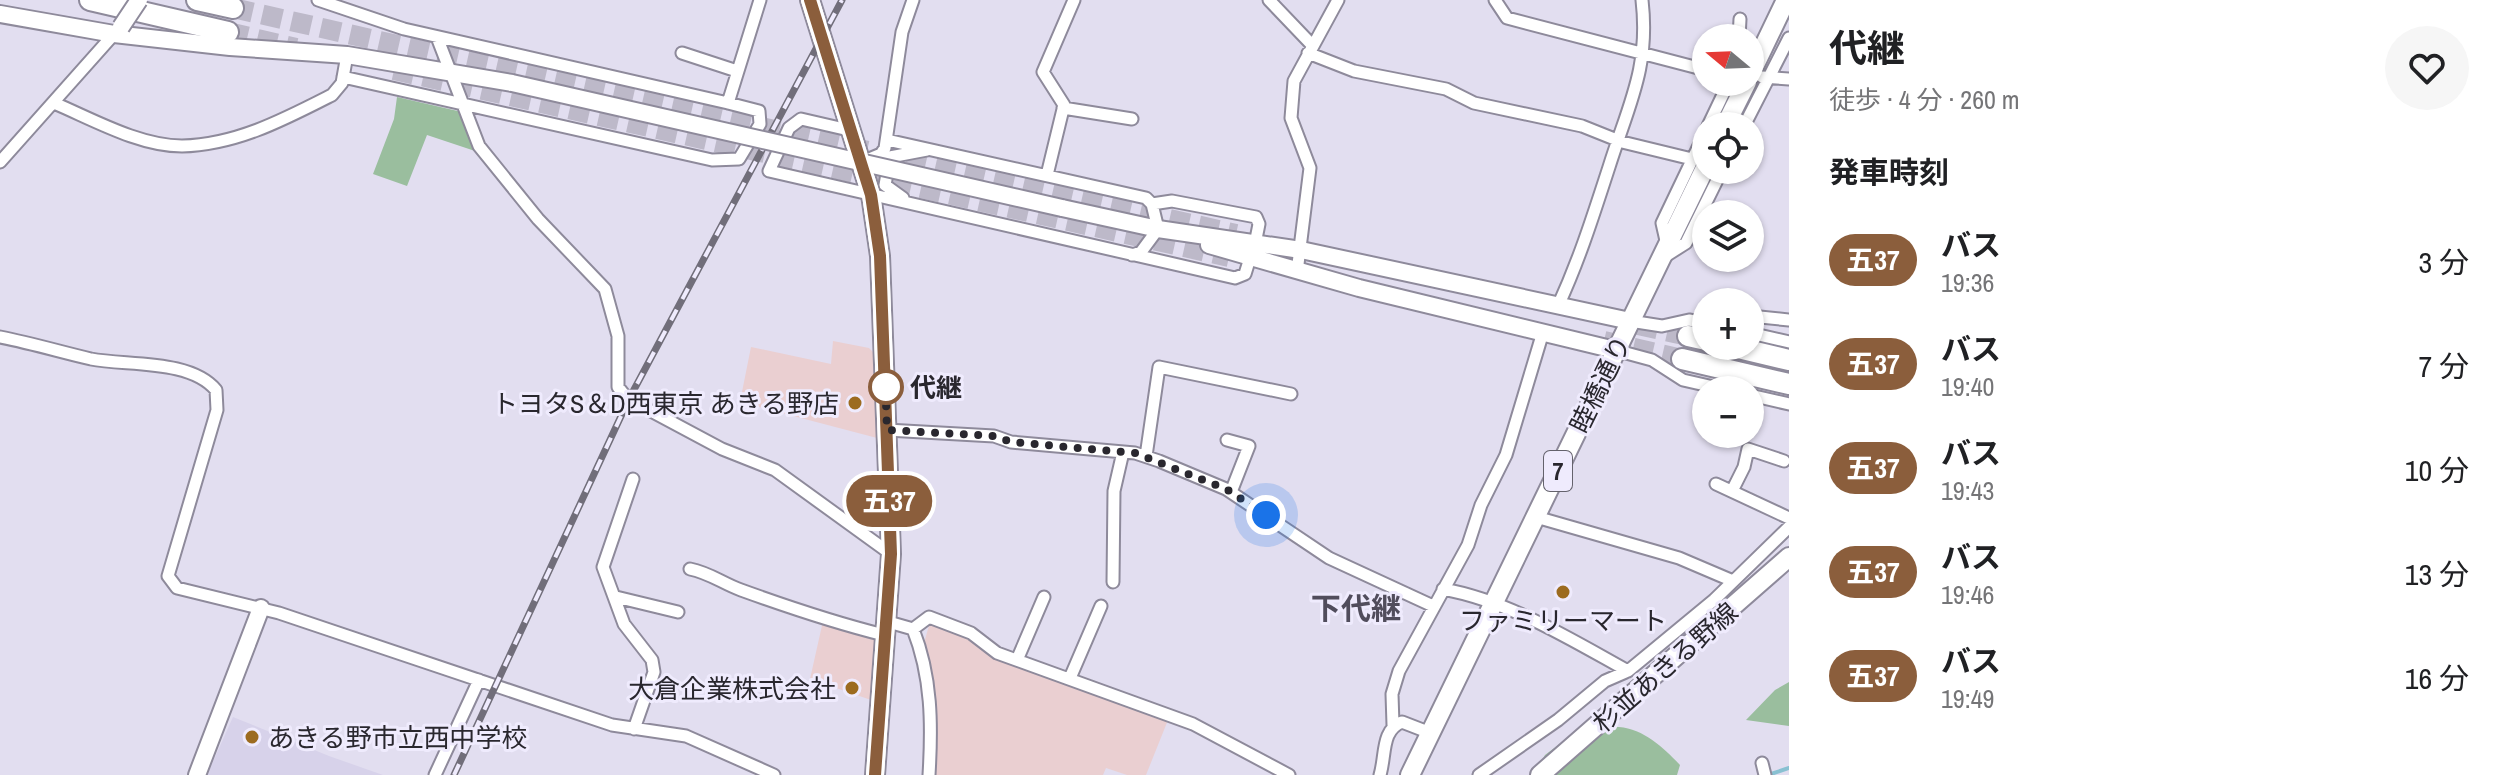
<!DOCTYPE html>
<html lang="ja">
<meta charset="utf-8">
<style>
:root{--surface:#fff;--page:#f6f6f6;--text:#202124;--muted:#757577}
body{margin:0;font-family:"Archivo Narrow","Noto Sans JP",sans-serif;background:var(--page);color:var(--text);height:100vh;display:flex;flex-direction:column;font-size:30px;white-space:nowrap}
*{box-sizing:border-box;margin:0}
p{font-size:26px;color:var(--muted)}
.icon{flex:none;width:44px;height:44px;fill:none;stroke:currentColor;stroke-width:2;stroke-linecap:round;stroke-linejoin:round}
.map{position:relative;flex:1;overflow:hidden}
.panel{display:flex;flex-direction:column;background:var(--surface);width:720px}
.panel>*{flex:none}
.badge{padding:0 16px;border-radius:26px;font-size:28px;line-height:52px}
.needle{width:52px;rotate:289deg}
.controls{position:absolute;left:1692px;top:24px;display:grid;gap:16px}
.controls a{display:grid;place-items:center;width:72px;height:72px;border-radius:50%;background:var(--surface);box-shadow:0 2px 6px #0004;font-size:40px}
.you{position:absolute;width:40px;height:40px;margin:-20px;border:6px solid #fff;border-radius:50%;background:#1a73e8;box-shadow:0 0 0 12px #1a73e833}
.map>.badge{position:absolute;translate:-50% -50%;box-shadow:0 0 0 4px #fff}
h2{padding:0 40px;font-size:30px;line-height:72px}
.round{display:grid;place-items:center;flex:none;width:84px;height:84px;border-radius:42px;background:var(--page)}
.summary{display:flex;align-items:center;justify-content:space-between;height:136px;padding:0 40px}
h1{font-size:38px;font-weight:700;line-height:60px}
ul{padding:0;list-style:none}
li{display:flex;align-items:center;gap:24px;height:104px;padding:0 40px}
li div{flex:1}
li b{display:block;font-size:30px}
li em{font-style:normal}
li .badge{min-width:88px;font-weight:700;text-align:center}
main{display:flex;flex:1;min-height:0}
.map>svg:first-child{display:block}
</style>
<main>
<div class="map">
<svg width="1789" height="775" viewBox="0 0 1789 775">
<rect width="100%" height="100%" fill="#e2def0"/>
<!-- commercial -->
<path fill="#eacfd1" d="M 833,341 L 869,348 L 873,352 L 877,438 L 740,402 L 751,347 L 831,364 Z
M 823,621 L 875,635 L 871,700 L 810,679 Z
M 930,622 L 1168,720 L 1146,775 L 1127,775 L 1106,768 L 1103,775 L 932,775 L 934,712 L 924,643 Z"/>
<!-- built -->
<path fill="#d7d2ea" d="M 233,717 L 329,756 L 383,775 L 207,775 Z"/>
<!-- green -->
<path fill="#9abe9e" d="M 397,97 L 462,112 L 481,153 L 427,135 L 407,186 L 373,174 L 394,119 Z
M 1789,682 L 1789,726 L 1746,720 L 1775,690 Z
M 1586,724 C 1598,726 1608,726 1619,727 C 1644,729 1664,748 1680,765 L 1677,775 L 1533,775 L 1545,755 Z"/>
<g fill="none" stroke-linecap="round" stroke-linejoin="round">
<!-- stream -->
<path stroke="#89c1d2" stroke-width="4" d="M 1768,775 L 1789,768"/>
<!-- highway-tunnel -->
<path stroke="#bdb9c9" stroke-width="20" stroke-dasharray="20 10" stroke-linecap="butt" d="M 233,8 L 1236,234
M 228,32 L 296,48
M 394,70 L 1229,257
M 1638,325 L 1688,336
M 1604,341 L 1682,359"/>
<!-- street casing -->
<g stroke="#8e8a9b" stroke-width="15">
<path id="street" d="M 318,0 L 404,29 L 728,103 L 759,111 L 760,124 L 739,159 L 712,160 L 343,77
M 1269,0 L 1312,45
M 1495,0 L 1507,18 L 1706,70
M 437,37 L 479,146 L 538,219 L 605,289 L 618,336 L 618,387 L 626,397
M 1739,38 L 1740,19
M 682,53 L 737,71
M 1308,53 L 1354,71 L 1446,89 L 1474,103 L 1582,126 L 1622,142 L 1692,159
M 1762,77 L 1789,79
M 54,103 C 92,119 139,146 182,146 C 236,145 285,119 332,95 L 342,83 L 347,55
M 728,103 L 760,0
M 1063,108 L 1132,119
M 1708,126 L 1729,82
M 1744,126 L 1789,38
M 853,131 L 801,119 L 789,128 L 769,171 L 1235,278 L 1245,274 L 1250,258
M 887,140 L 1146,198 L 1152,204 L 1158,229 L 1141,252 L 1132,255
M 0,162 L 114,34
M 862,162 L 881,154 L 885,148 L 902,32 L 913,0
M 1047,175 L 1064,105 L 1043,72 L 1074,0
M 903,198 L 885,185 L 890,157 L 927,150
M 1152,204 L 1172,201 L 1256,217 L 1259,224 L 1255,244
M 1667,245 L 1662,223 L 1706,131
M 1664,257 L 1686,243 L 1722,170
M 1297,272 L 1310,168 L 1291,118 L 1294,81 L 1338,0
M 1558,306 C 1580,258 1593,216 1609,167 C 1628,106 1650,68 1642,0
M 1750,316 L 1789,320
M 1630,321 L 1662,326 L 1689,320 L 1706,323
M 1750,333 L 1789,342
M 0,337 C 31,343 61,352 91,359 C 127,366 190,359 216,390 L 217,410 L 168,576 L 177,588 L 279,613 L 612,725 L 686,736 L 774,775
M 1615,350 L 1652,360 L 1683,380 L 1727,390
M 1750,395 L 1789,404
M 634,402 L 722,449 L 775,470 L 891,554
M 887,430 L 994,436 L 1011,442 L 1135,453 L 1159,461 L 1226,489 L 1329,558 L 1433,606
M 1227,440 L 1249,446 L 1231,492
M 1146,456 L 1159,367 L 1291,394
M 633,479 L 603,567 L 624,624 L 652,660 L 654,672 L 634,729
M 1716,484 L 1789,518
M 1732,491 L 1744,467 L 1748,449 L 1784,461
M 1536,517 L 1679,558 L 1733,581
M 690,569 C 710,573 722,583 741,590 C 788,607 836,623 884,635
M 1113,582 L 1114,491 L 1123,452
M 1443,589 C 1509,601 1570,639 1628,671 L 1714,600 L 1789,527
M 616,597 L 678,612
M 885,621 L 913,629 C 932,677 932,725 929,775
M 913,629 L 929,617 L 971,633 L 997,653 L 1193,724 L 1289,775
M 1017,660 L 1044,597
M 1070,678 L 1101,606
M 1393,725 L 1392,694 L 1399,671 L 1468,545 L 1481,505 L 1506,455 L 1543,332
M 1762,763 L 1765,775
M 435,775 L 479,680
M 1380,775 C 1386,755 1381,730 1402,722 L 1433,734
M 1479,775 L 1558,720 L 1605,681 L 1628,671"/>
</g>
<!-- secondary casing -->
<g stroke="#8e8a9b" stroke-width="20">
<path id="secondary" d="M 0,14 L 114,34 L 230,47 L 347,55 L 512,83
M 1062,208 L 1158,229 L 1301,250 L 1630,321
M 1209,245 L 1359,288 L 1615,350
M 197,775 L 261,608"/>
</g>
<!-- primary casing -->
<g stroke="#8e8a9b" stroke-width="22">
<path id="primary" d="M 810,0 L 871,195 L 880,256 L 891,554 L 875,775
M 1750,75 L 1786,0
M 1725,126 L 1747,82
M 1410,775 L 1706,166
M 1540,775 L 1789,557"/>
</g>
<!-- highway casing -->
<g stroke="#8e8a9b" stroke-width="24">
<path id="highway" d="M 90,0 L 228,32
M 197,0 L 233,8
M 1688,336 L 1706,340
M 1730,346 L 1789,360
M 1682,359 L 1789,384"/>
</g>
<!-- street -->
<use href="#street" stroke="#fff" stroke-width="11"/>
<!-- secondary -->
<use href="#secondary" stroke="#fff" stroke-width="16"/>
<!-- primary -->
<use href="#primary" stroke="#fff" stroke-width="18"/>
<!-- highway -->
<use href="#highway" stroke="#fff" stroke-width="20"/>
<!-- rail casing -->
<g stroke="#716e7a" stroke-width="7">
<path id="rail" d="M 454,775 L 629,399 L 842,0"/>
</g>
<!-- rail -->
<use href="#rail" stroke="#efebfd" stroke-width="4" stroke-dasharray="12" stroke-linecap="butt"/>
<!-- secondary-bridge casing -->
<g stroke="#8e8a9b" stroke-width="20" stroke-linecap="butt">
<path id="secondary-bridge" d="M 121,27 L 139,0
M 512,83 L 1062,208"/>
</g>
<!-- secondary-bridge -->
<use href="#secondary-bridge" stroke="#fff" stroke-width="16"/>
</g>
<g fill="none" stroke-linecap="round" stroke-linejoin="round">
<!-- line casing -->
<g stroke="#fff" stroke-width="18">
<path id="line" d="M 810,0 L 871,195 L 880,256 L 891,554 L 875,775"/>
</g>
<!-- line -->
<use href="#line" stroke="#8b5e3c" stroke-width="12"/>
<!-- walk -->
<path stroke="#29272e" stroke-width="8" stroke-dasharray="0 14.4" d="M 886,387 L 885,375 L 887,430 L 994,436 L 1011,442 L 1135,453 L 1226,489 L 1266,515"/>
</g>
<!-- markers -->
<circle fill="#fff" stroke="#8b5e3c" stroke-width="4" cx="886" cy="387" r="16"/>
<g fill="#9c6b1f" stroke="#efebfd" stroke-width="3">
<circle cx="855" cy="403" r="8"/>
<circle cx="1563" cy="592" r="8"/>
<circle cx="852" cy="688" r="8"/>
<circle cx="252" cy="737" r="8"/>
</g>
<g text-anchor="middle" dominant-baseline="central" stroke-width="6" stroke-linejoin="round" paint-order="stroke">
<!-- shield labels -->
<rect fill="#efebfd" stroke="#64626c" stroke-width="2" x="1544" y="451" width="28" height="40" rx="6"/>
<g font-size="24" font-weight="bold" fill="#29272e">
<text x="1558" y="471">7</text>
</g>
<!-- street labels -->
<g font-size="26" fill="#29272e" stroke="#efebfd">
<text transform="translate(1600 384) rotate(-64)">睦橋通り</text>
<text transform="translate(1665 667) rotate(-41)">杉並あきる野線</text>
</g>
<!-- stop labels -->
<g font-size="26" font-weight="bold" fill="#29272e" stroke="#efebfd" text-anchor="start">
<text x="910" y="387">代継</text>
</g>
<!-- poi labels -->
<g font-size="26" fill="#29272e" stroke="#efebfd" text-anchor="end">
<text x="839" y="403">トヨタS＆D西東京 あきる野店</text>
<text x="1563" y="620" text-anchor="middle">ファミリーマート</text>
<text x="836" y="688">大倉企業株式会社</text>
<text x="268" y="737" text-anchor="start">あきる野市立西中学校</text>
</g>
<!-- quarter labels -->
<g font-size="30" font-weight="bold" fill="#514d5c" stroke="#efebfd">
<text x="1356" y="608">下代継</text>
</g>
</g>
</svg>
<div class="controls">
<a><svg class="needle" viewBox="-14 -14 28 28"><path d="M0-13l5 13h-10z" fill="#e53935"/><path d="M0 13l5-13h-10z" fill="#757577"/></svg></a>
<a><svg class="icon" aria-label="locate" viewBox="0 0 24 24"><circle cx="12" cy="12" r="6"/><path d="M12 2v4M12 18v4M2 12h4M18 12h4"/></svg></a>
<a><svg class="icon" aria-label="layers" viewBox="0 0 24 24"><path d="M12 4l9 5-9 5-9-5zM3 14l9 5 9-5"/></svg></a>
<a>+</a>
<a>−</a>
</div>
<div class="you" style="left:1266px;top:515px"></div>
<b class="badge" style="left:889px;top:501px;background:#8b5e3c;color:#fff">五37</b>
</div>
<section class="panel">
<div class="summary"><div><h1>代継</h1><p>徒歩 · 4 分 · 260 m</p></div><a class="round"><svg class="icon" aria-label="heart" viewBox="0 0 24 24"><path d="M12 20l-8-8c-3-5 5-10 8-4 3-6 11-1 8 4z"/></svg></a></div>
<h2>発車時刻</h2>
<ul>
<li><span class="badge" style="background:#8b5e3c;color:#fff">五37</span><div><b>バス</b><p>19:36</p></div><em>3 分</em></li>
<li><span class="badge" style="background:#8b5e3c;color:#fff">五37</span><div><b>バス</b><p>19:40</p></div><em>7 分</em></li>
<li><span class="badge" style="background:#8b5e3c;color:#fff">五37</span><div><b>バス</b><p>19:43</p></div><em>10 分</em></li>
<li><span class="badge" style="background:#8b5e3c;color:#fff">五37</span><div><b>バス</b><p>19:46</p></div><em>13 分</em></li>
<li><span class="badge" style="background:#8b5e3c;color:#fff">五37</span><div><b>バス</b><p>19:49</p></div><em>16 分</em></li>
</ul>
</section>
</main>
